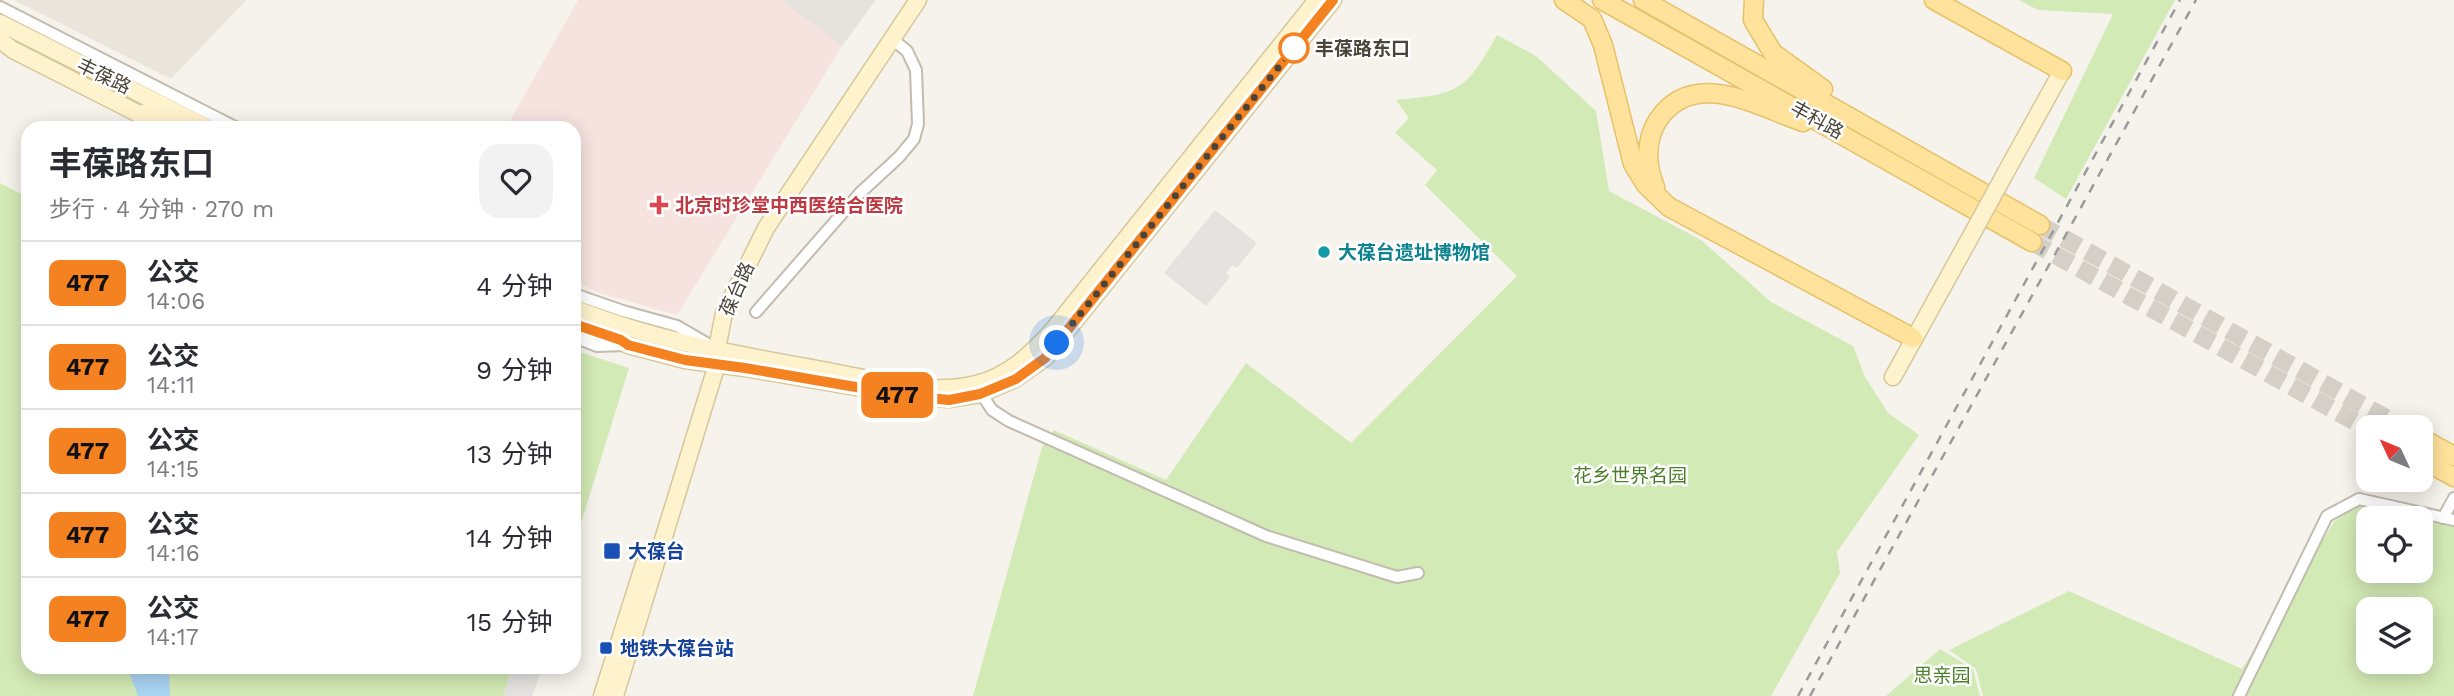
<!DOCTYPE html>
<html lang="zh">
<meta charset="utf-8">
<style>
:root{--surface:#fff;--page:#f2f2f3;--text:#2b2b33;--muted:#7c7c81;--line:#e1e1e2}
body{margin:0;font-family:"Work Sans","Noto Sans SC",sans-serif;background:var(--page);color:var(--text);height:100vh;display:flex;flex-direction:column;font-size:26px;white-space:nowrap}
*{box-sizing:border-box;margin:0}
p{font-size:23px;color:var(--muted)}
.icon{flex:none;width:38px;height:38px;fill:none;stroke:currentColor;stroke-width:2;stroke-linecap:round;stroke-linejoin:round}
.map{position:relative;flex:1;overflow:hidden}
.panel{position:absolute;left:21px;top:121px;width:560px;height:553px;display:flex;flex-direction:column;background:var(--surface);border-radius:21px;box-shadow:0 4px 18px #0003}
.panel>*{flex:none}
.badge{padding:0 14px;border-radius:10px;font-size:24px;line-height:46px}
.needle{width:46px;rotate:314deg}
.controls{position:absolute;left:2356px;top:415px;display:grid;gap:14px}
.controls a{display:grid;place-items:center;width:77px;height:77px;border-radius:14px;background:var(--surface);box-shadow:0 4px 18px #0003;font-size:35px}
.you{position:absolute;width:35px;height:35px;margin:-18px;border:5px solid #fff;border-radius:50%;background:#1a73e8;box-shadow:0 0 0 10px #1a73e833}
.map>.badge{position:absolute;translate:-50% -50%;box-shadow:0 0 0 4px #fff}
.round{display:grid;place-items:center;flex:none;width:74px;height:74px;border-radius:21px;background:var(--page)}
.summary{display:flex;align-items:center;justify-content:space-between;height:119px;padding:0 28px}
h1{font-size:33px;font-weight:700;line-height:52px}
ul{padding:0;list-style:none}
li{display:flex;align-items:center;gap:21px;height:84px;padding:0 28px;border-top:2px solid var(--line)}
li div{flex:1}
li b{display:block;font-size:26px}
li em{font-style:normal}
li .badge{min-width:77px;font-weight:700;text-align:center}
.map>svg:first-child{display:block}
</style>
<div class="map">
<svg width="2454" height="696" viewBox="0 0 2454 696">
<rect width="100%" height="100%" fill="#f6f3ec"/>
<!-- residential -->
<path fill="#eae5da" d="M 14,0 L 246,0 L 171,79 Z"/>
<!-- industrial -->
<path fill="#e6e2dd" d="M 780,0 L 876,0 L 842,46 Z"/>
<!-- medical -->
<path fill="#f6e3e0" d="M 578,0 L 780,0 L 842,46 L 677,315 L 600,293 L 574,281 L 574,128 L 506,128 Z"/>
<!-- green -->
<path fill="#d2eab5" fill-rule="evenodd" d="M 2019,0 L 2175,0 L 2066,199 L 2034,178 L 2113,14 L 2038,10 Z
M 1497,35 L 1536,56 L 1596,111 L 1609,191 L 1701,240 L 1771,302 L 1853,346 L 1865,377 L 1888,413 L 1919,435 L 1837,552 L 1840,573 L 1771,696 L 973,696 L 1042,447 L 1054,430 L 1166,480 L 1246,363 L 1351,443 L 1517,276 L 1425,185 L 1437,170 L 1395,133 L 1409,118 L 1396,100 C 1460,94 1465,91 1497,35 Z
M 0,183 L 28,198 L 28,667 L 542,667 L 532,696 L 0,696 Z
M 574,350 L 629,368 L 574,546 Z
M 2355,505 L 2420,518 L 2368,518 L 2368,570 L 2420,570 L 2420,518 L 2454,525 L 2454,696 L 1983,696 L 1976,669 L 1949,650 L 2069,591 L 2242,669 L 2334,522 ZM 2368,609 L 2420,609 L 2420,662 L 2368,662 Z
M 1940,649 L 1973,669 L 1980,696 L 1886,696 Z"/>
<!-- parking -->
<path fill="#e5e3e0" d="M 1215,210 L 1257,243 L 1237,268 L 1232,265 L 1226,273 L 1230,277 L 1206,306 L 1164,273 Z
M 512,667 L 541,667 L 532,696 L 503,696 Z"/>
<!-- water -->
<path fill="#a9d4f2" d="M 132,667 L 172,667 L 169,674 L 170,696 L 138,696 L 129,672 Z"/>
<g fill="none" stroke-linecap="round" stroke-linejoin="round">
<!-- primary-tunnel -->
<path stroke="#d4d0c8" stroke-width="18" stroke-dasharray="18 9" stroke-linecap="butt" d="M 2040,225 L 2402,427
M 2032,242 L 2368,429"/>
<!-- street casing -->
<g stroke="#c2bbae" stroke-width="14">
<path id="street" d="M 0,7 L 237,128
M 139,114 L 143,126 L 146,128
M 574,294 L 623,311 L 677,326 L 708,344
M 756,312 L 860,193 L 899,157 L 914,139 L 918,124 L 916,70 L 907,51 L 892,39
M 574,337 L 597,346 L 626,345
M 979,390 L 992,410 L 1009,421 L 1266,536 L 1397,577 L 1418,573
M 2443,518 L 2454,498
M 2239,696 L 2327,516 L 2359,499 L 2454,520"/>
</g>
<!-- secondary casing -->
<g stroke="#d6c79b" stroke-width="19">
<path id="secondary" d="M 0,23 L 208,128
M 0,40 L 13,50 L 139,114 L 147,112 L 180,128
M 2006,172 L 2062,71
M 574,308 C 656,342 746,356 833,372 C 878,380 930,396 976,384 C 1009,376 1031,354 1053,330 L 1317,0
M 574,324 L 621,340 L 628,345 L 685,360 L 745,368 L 908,396 L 949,399 L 980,394 L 1015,379 L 1045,358 L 1333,0
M 1893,377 L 1971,236
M 602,696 L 644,564
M 615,696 L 717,364 L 717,349 L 724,313 L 766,228 L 918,0"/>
</g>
<!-- primary casing -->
<g stroke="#e6c16a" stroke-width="21">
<path id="primary" d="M 1564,0 L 1592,19 L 1603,45 L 1633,164 L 1646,185 L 1669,207 L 1913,338
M 1602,0 L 2032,242
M 1643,0 L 2040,225
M 1754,0 L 1753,20 L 1773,53 L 1823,89
M 1934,0 L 2062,71
M 1655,187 C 1646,166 1645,140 1658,120 C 1693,67 1757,106 1803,122
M 2428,442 L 2454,456
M 2420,458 L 2454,477"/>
</g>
<!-- street -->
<use href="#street" stroke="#fff" stroke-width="10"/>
<!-- secondary -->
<use href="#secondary" stroke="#fff3cd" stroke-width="16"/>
<!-- primary -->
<use href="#primary" stroke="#ffe39c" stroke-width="18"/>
<!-- rail -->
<path stroke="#9a9a9a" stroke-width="2.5" stroke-dasharray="9 9" stroke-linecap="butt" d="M 1798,696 L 2180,0
M 1810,696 L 2196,0"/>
<!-- secondary-bridge casing -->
<g stroke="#d6c79b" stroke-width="19" stroke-linecap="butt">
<path id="secondary-bridge" d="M 1971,236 L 2006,172"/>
</g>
<!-- secondary-bridge -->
<use href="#secondary-bridge" stroke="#fff3cd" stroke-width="16"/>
</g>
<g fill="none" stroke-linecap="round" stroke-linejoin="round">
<!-- line casing -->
<g stroke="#fff" stroke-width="16">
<path id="line" d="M 574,324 L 621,340 L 628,345 L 685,360 L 745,368 L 908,396 L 949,400 L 980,394 L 1016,379 L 1045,358 L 1333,0"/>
</g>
<!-- line -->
<use href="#line" stroke="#f58220" stroke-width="10"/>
<!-- walk -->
<path stroke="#4b4439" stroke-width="7" stroke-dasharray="0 12.6" d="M 1057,343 L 1294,48"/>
</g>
<!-- markers -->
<circle fill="#fff" stroke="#f58220" stroke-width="3.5" cx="1294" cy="48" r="14"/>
<path fill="#e0444e" stroke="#fff" stroke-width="2.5" d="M655.5 194.5h7v7h7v7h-7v7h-7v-7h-7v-7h7z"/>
<circle fill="#0f9aa8" stroke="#fff" stroke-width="2.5" cx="1324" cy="252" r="7"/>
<g fill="#1a4fb4" stroke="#fff" stroke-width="2.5">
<rect x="603" y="542" width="18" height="18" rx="3.5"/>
<rect x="599" y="641" width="14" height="14" rx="3.5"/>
</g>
<g text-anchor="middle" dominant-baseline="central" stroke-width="5" stroke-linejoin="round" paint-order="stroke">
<!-- stop labels -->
<g font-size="19" font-weight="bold" fill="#4b4439" stroke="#fff" text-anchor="start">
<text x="1315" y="48">丰葆路东口</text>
</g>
<!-- street labels -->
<g font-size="19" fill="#4b4439" stroke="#fff">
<text transform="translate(104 76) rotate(26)">丰葆路</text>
<text transform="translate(1817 120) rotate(29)">丰科路</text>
<text transform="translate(737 289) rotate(-66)">葆台路</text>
</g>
<!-- health labels -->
<g font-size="19" font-weight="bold" fill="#be3a42" stroke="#fff" text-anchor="start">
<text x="675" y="205">北京时珍堂中西医结合医院</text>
</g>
<!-- culture labels -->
<g font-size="19" font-weight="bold" fill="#0d838f" stroke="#fff" text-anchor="start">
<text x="1338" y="252">大葆台遗址博物馆</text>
</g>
<!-- park labels -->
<g font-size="19" fill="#4a7f2a" stroke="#fff">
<text x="1630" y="475">花乡世界名园</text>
<text x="1942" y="675">思亲园</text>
</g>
<!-- transit labels -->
<g font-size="19" font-weight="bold" fill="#164399" stroke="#fff" text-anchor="start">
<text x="628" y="551">大葆台</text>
<text x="620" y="648">地铁大葆台站</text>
</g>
</g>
</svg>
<div class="controls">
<a><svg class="needle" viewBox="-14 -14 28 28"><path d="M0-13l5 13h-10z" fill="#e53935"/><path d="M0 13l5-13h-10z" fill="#7c7c81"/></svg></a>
<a><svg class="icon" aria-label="locate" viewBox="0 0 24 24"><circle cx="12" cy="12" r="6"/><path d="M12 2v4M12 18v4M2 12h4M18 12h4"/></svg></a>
<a><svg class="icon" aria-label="layers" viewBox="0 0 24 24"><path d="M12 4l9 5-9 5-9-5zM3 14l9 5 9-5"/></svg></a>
</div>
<div class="you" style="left:1057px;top:343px"></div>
<b class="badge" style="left:897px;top:395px;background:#f58220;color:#111">477</b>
<section class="panel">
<div class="summary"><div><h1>丰葆路东口</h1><p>步行 · 4 分钟 · 270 m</p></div><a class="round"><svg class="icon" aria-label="heart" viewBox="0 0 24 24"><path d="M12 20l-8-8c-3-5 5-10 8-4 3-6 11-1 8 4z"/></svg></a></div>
<ul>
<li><span class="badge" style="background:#f58220;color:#111">477</span><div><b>公交</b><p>14:06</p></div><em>4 分钟</em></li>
<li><span class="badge" style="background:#f58220;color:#111">477</span><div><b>公交</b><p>14:11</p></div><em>9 分钟</em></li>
<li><span class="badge" style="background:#f58220;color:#111">477</span><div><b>公交</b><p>14:15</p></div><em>13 分钟</em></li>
<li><span class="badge" style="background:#f58220;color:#111">477</span><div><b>公交</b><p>14:16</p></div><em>14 分钟</em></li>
<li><span class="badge" style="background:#f58220;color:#111">477</span><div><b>公交</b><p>14:17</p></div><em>15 分钟</em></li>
</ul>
</section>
</div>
